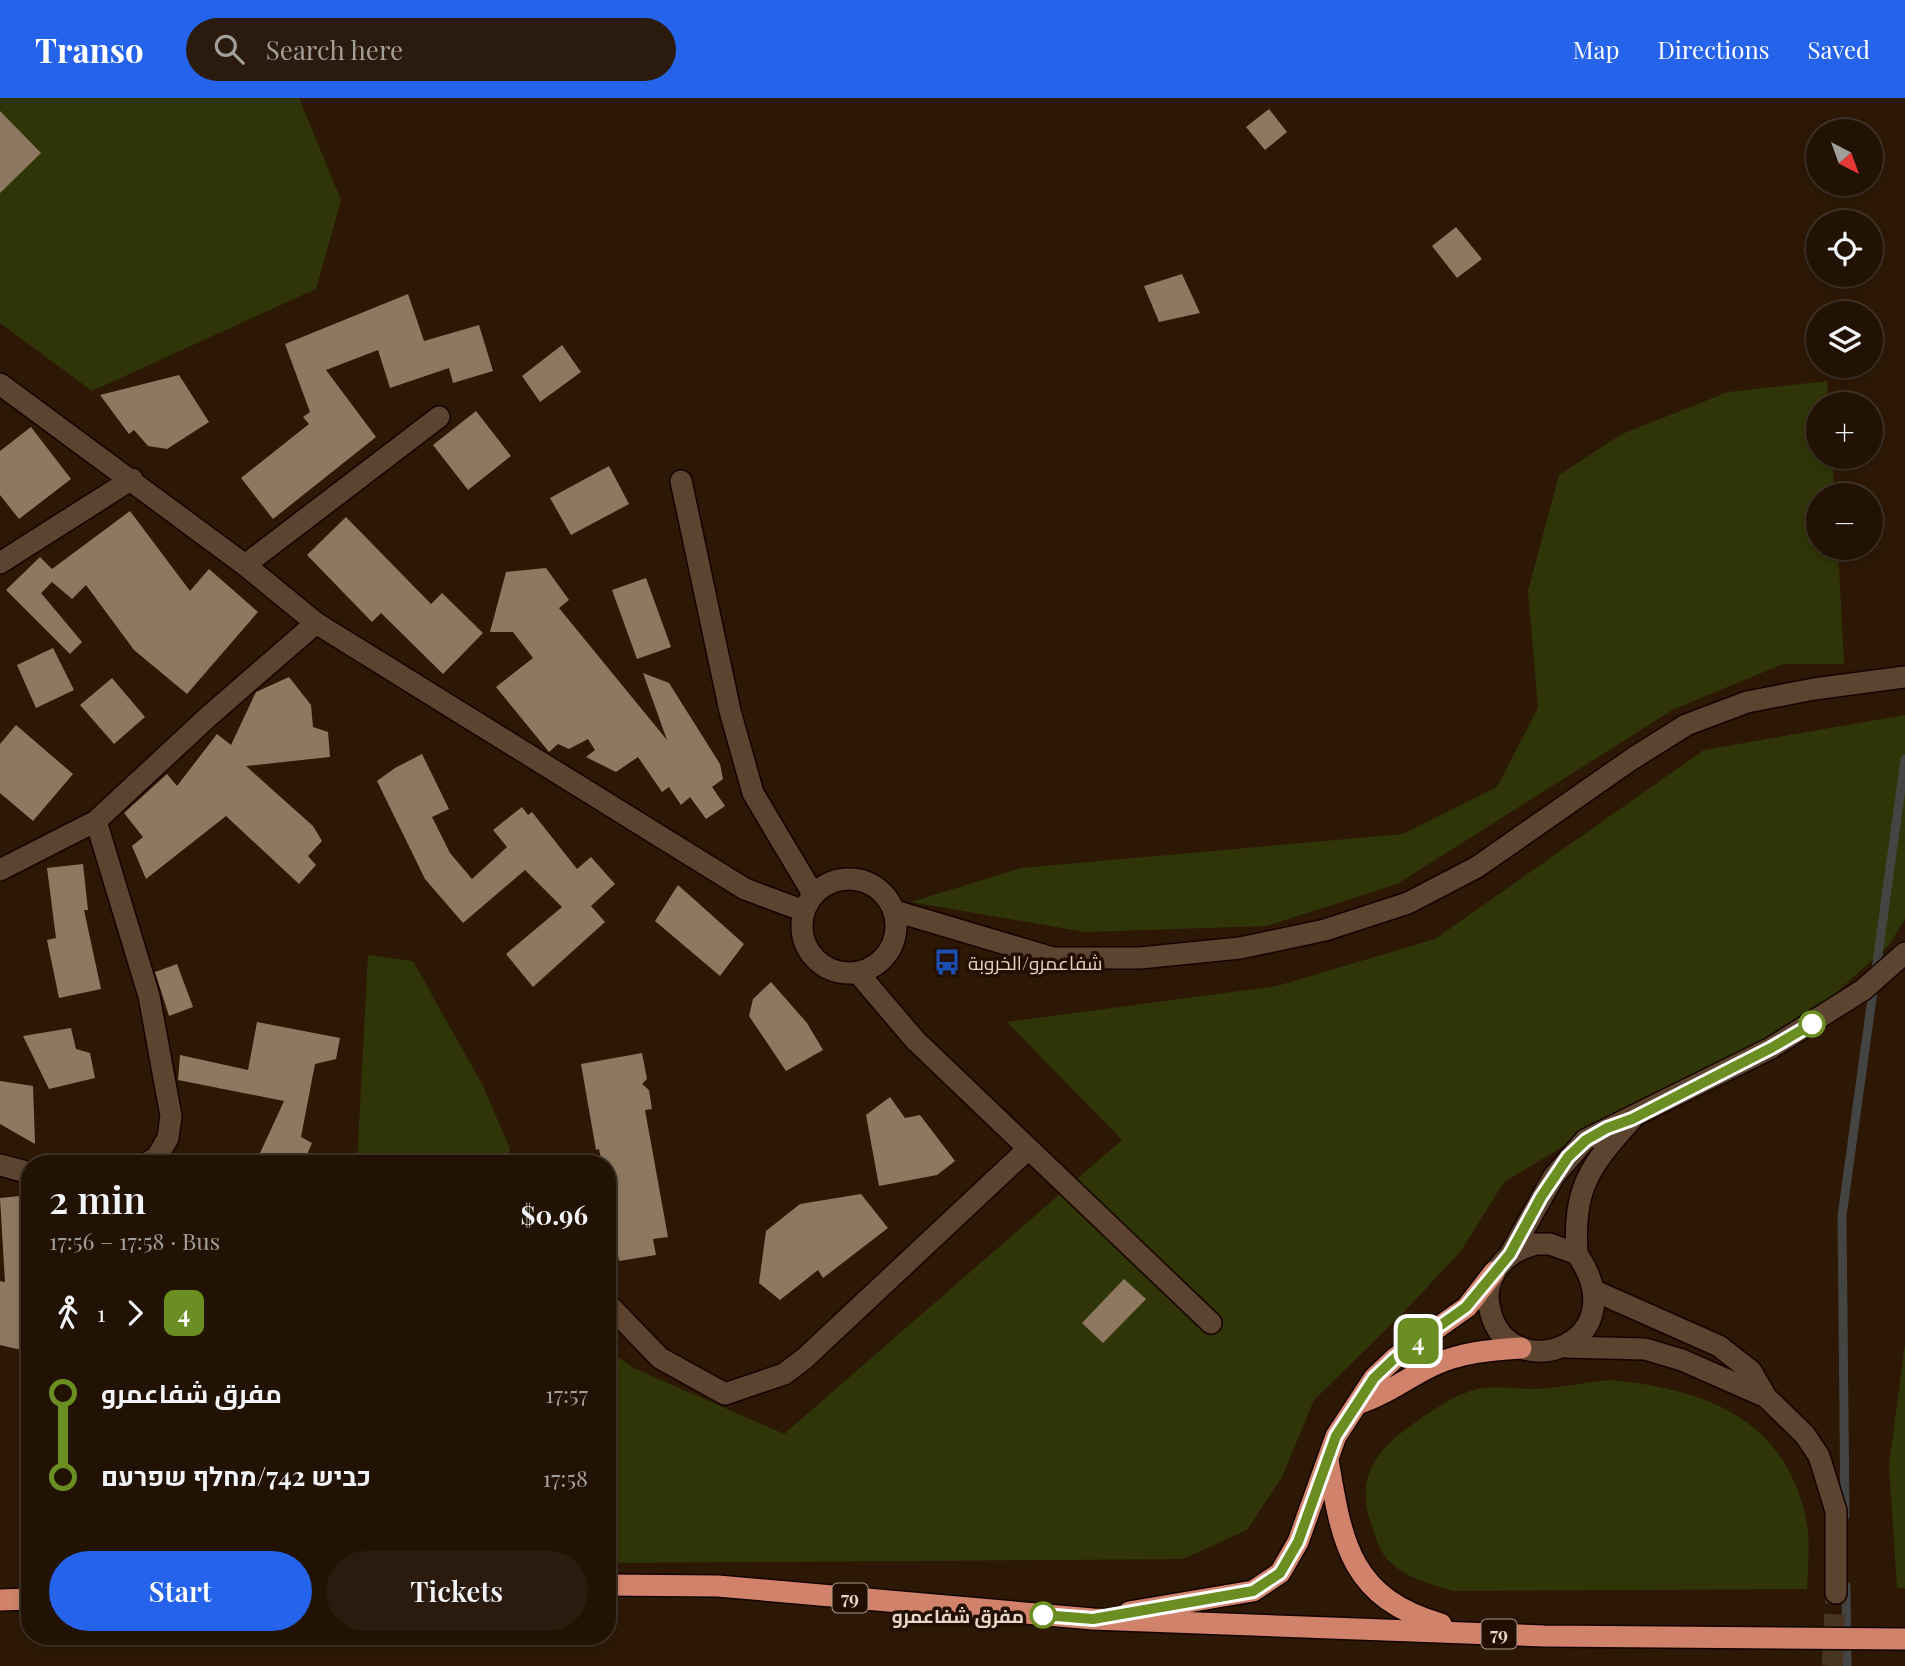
<!DOCTYPE html>
<meta charset="utf-8">
<style>
:root{--surface:#221204;--page:#2a1b0e;--text:#f1f3f6;--muted:#a29e9a;--line:#3f3226;--accent:#2563eb}
body{margin:0;font-family:"Playfair Display",Cairo,Heebo,serif;background:var(--page);color:var(--text);height:100vh;display:flex;flex-direction:column;font-size:26px;white-space:nowrap}
*{box-sizing:border-box;margin:0}
p{font-size:23px;color:var(--muted)}
.icon{flex:none;width:38px;height:38px;fill:none;stroke:currentColor;stroke-width:2;stroke-linecap:round;stroke-linejoin:round}
.map{position:relative;flex:1;overflow:hidden}
.sheet{position:absolute;left:21px;top:1057px;width:595px;height:490px;display:flex;flex-direction:column;background:var(--surface);border-radius:28px;box-shadow:0 4px 10px #0003,0 0 0 2px var(--line)}
.sheet>*{flex:none}
.badge{padding:0 14px;border-radius:10px;font-size:24px;line-height:46px}
.needle{width:46px;rotate:139deg}
.tools{position:absolute;left:1806px;top:21px;display:grid;gap:14px}
.tools a{display:grid;place-items:center;width:77px;height:77px;border-radius:50%;background:var(--surface);box-shadow:0 4px 10px #0003,0 0 0 2px var(--line);font-size:35px}
.map>.badge{position:absolute;translate:-50% -50%;box-shadow:0 0 0 4px #fff}
.legs{display:flex;align-items:center;gap:10px;height:77px;padding:0 28px;font-size:23px}
.legs p{margin-inline-start:auto}
.head{display:flex;align-items:center;justify-content:space-between;height:119px;padding:0 28px}
h1{font-size:38px;font-weight:600;line-height:52px}
.action{display:flex;gap:14px;margin-top:auto;padding:14px 28px}
.action a{flex:1;height:80px;border-radius:42px;background:var(--accent);color:#fff;font-size:28px;font-weight:600;line-height:80px;text-align:center}
.action a+a{background:var(--page);color:var(--text)}
ul{padding:0 28px;list-style:none}
li{display:flex;align-items:center;gap:24px;height:84px;font-size:26px}
li i{display:grid;place-items:center;width:10px;height:100%;margin:0 9px;background:currentColor}
li i::after{content:'';width:18px;height:18px;margin:-9px;border:5px solid;border-radius:50%;background:var(--surface)}
li p{margin-inline-start:auto}
li:first-child i{background:linear-gradient(#0000 50%,currentColor 0)}
li:last-child i{background:linear-gradient(currentColor 50%,#0000 0)}
header{display:flex;align-items:center;gap:42px;box-sizing:border-box;height:98px;padding:0 35px;background:var(--accent);color:#fff}
header strong{font-size:33px}
nav{display:flex;gap:38px;margin-inline-start:auto;font-size:24px}
.search{width:490px;height:63px;background:var(--page);display:flex;align-items:center;gap:18px;box-sizing:border-box;padding:0 24px;border-radius:38px;color:var(--muted);font-size:26px}
.map>svg:first-child{display:block}
</style>
<header>
<strong>Transo</strong>
<div class="search"><svg class="icon" aria-label="search" viewBox="0 0 24 24"><circle cx="10" cy="10" r="6"/><path d="M15 15l6 6"/></svg>Search here</div>
<nav><a>Map</a><a>Directions</a><a>Saved</a></nav>
</header>
<div class="map">
<svg width="1905" height="1568" viewBox="0 0 1905 1568">
<rect width="100%" height="100%" fill="#2d1806"/>
<!-- green -->
<path fill="#2f3507" d="M 0,0 L 299,0 L 341,102 L 316,191 L 92,293 L 0,225 Z
M 1827,283 L 1828,306 L 1818,306 L 1818,359 L 1832,359 L 1835,397 L 1818,397 L 1818,450 L 1838,450 L 1844,566 L 1783,566 L 1674,611 L 1397,786 L 1267,828 L 1085,834 L 911,804 L 1021,770 L 1403,736 L 1497,689 L 1538,610 L 1528,493 L 1559,377 L 1622,336 L 1728,294 Z
M 1905,617 L 1905,821 L 1889,847 L 1796,931 L 1592,1031 L 1504,1084 L 1461,1153 L 1404,1214 L 1314,1302 L 1282,1379 L 1247,1432 L 1183,1461 L 607,1465 L 607,1252 L 634,1270 L 784,1336 L 1122,1042 L 1007,924 L 1277,888 L 1435,841 L 1704,652 Z
M 368,857 L 413,863 L 483,988 L 510,1051 L 507,1066 L 357,1066 Z
M 1905,1245 L 1905,1491 L 1897,1490 L 1889,1368 Z
M 1610,1282 C 1702,1291 1781,1317 1805,1416 C 1811,1440 1808,1467 1807,1491 L 1453,1493 C 1431,1486 1408,1481 1390,1464 C 1382,1457 1376,1442 1373,1431 C 1353,1378 1376,1351 1420,1321 C 1436,1310 1457,1296 1477,1291 C 1497,1287 1516,1291 1535,1291 C 1560,1290 1585,1284 1610,1282 Z"/>
<g fill="none" stroke-linecap="round" stroke-linejoin="round">
<!-- stream -->
<path stroke="#444443" stroke-width="9" d="M 1845,1418 L 1842,1118 L 1905,661
M 1846,1488 L 1847,1568"/>
</g>
<!-- building -->
<path fill="#8e7960" d="M 1269,11 L 1287,34 L 1265,52 L 1246,29 Z
M 0,13 L 41,55 L 0,95 Z
M 1456,129 L 1482,161 L 1457,180 L 1432,148 Z
M 1182,176 L 1200,215 L 1159,224 L 1144,188 Z
M 408,196 L 424,243 L 479,227 L 493,273 L 453,285 L 449,270 L 390,290 L 378,252 L 326,272 L 376,339 L 273,421 L 241,380 L 309,326 L 303,319 L 310,314 L 285,246 Z
M 562,247 L 581,274 L 540,304 L 522,278 Z
M 179,277 L 209,324 L 167,351 L 148,348 L 134,332 L 129,336 L 100,297 Z
M 476,313 L 511,358 L 468,392 L 433,347 Z
M 31,329 L 71,381 L 19,421 L 0,397 L 0,353 Z
M 609,368 L 629,406 L 571,437 L 550,400 Z
M 130,413 L 190,493 L 209,471 L 258,514 L 187,596 L 134,552 L 86,487 L 72,501 L 52,484 L 41,495 L 82,544 L 70,556 L 6,492 L 40,459 L 52,471 Z
M 346,419 L 431,506 L 442,495 L 483,535 L 443,576 L 381,515 L 372,524 L 307,457 Z
M 546,470 L 569,502 L 559,510 L 667,642 L 643,575 L 669,585 L 720,666 L 723,681 L 712,689 L 725,708 L 706,721 L 690,699 L 681,707 L 669,689 L 662,694 L 638,659 L 616,674 L 586,659 L 595,652 L 588,641 L 569,651 L 558,646 L 549,654 L 496,589 L 533,560 L 513,534 L 490,534 L 506,474 Z
M 646,480 L 671,549 L 637,561 L 612,492 Z
M 53,550 L 74,592 L 36,610 L 17,567 Z
M 289,579 L 311,607 L 313,629 L 328,634 L 330,659 L 246,668 L 313,728 L 322,743 L 308,758 L 316,767 L 299,786 L 226,718 L 146,781 L 132,748 L 143,739 L 124,715 L 167,676 L 177,688 L 217,636 L 231,647 L 256,594 Z
M 112,580 L 145,619 L 114,646 L 80,607 Z
M 16,627 L 73,676 L 33,723 L 0,695 L 0,646 Z
M 422,656 L 449,711 L 432,719 L 450,755 L 472,781 L 507,749 L 493,732 L 522,709 L 528,717 L 532,714 L 577,771 L 591,759 L 615,786 L 591,808 L 605,824 L 533,889 L 506,856 L 562,809 L 525,772 L 463,825 L 425,781 L 377,683 L 395,670 Z
M 83,766 L 88,812 L 84,812 L 101,891 L 59,900 L 47,842 L 56,840 L 47,770 Z
M 678,787 L 744,846 L 720,878 L 655,823 Z
M 177,866 L 193,909 L 169,918 L 155,874 Z
M 771,884 L 807,925 L 823,952 L 786,973 L 749,918 L 753,901 Z
M 257,924 L 340,940 L 336,961 L 315,966 L 301,1039 L 312,1045 L 303,1066 L 255,1066 L 284,1003 L 178,982 L 180,957 L 248,972 Z
M 71,930 L 76,951 L 90,955 L 95,980 L 49,991 L 23,938 Z
M 642,955 L 647,981 L 642,986 L 649,992 L 652,1011 L 645,1012 L 668,1139 L 653,1141 L 656,1157 L 619,1163 L 607,1095 L 607,1066 L 602,1066 L 599,1051 L 596,1052 L 581,966 Z
M 0,983 L 33,988 L 35,1046 L 0,1026 Z
M 890,999 L 905,1020 L 920,1017 L 955,1063 L 937,1077 L 879,1088 L 866,1017 Z
M 861,1096 L 888,1130 L 823,1180 L 818,1172 L 780,1202 L 759,1185 L 766,1133 L 800,1106 Z
M 30,1097 L 30,1254 L 0,1247 L 0,1183 L 5,1184 L 0,1100 Z
M 1124,1181 L 1146,1201 L 1103,1245 L 1082,1225 Z"/>
<g fill="none" stroke-linecap="round" stroke-linejoin="round">
<!-- secondary-tunnel -->
<path stroke="#483423" stroke-width="21" stroke-dasharray="21 10" stroke-linecap="butt" d="M 1832,1568 L 1836,1495"/>
<!-- street casing -->
<g stroke="#150300" stroke-width="24">
<path id="street" d="M 0,286 L 245,467 L 316,525 L 745,791 L 804,813
M 681,383 L 730,613 L 753,695 L 813,796
M 0,465 L 132,381
M 245,467 L 439,319
M 96,723 L 149,898 L 171,1018 L 168,1040 L 157,1059 L 145,1066
M 0,772 L 96,723 L 209,618 L 316,525
M802 828a47 47 0 1 1 94 0a47 47 0 1 1-94 0Z
M 895,813 L 1053,860 L 1140,860 L 1240,850 L 1325,832 L 1408,805 L 1477,769 L 1632,661 L 1686,627 L 1747,604 L 1814,591 L 1905,579
M 858,875 L 915,942 L 1211,1225
M 0,1067 L 30,1075
M 1510,1156 L 1554,1078 L 1585,1042 L 1771,950 L 1863,892 L 1905,855
M 1577,1156 C 1573,1090 1589,1069 1632,1021
M 607,1205 L 660,1260 L 725,1296 L 784,1276 L 804,1261 L 1028,1051"/>
</g>
<!-- secondary casing -->
<g stroke="#150300" stroke-width="24">
<path id="secondary" d="M 1536,1146 L 1550,1146 L 1577,1156 C 1637,1243 1519,1287 1493,1222 C 1489,1211 1486,1198 1490,1186 C 1498,1163 1513,1152 1536,1146 Z
M 1595,1193 L 1719,1248 L 1751,1273 L 1766,1299 L 1805,1337 L 1819,1358 L 1836,1413 L 1836,1495
M 1565,1249 L 1645,1251 L 1682,1262 L 1766,1299"/>
</g>
<!-- highway casing -->
<g stroke="#150300" stroke-width="24">
<path id="highway" d="M 1360,1305 C 1388,1296 1408,1279 1434,1267 C 1462,1254 1492,1252 1521,1250
M 1328,1362 C 1342,1445 1350,1500 1441,1526
M 607,1487 L 718,1488 L 1093,1521 L 1544,1538 L 1905,1541
M 0,1502 L 30,1501
M 1129,1514 L 1253,1493 L 1280,1475 L 1298,1444 L 1336,1338 L 1374,1280 L 1395,1260 L 1467,1209 L 1494,1174"/>
</g>
<!-- street -->
<use href="#street" stroke="#5d4431" stroke-width="21"/>
<!-- secondary -->
<use href="#secondary" stroke="#5d4431" stroke-width="21"/>
<!-- highway -->
<use href="#highway" stroke="#d0836a" stroke-width="21"/>
</g>
<g fill="none" stroke-linecap="round" stroke-linejoin="round">
<!-- line-1 casing -->
<g stroke="#fff" stroke-width="16">
<path id="line-1" d="M 1043,1517 L 1093,1521 L 1253,1493 L 1280,1475 L 1298,1444 L 1336,1338 L 1374,1280 L 1395,1260 L 1466,1209 L 1510,1156 L 1541,1099 L 1568,1059 L 1586,1042 L 1607,1030 L 1632,1021 L 1771,950 L 1812,926"/>
</g>
<!-- line-1 -->
<use href="#line-1" stroke="#6b8e23" stroke-width="10"/>
</g>
<!-- icons -->
<defs>
<g id="bus-bare" transform="scale(2.1)"><path d="M-5-6H5V4H4V6H2V4H-2V6H-4V4H-5ZM-3.5-4V0h7V-4ZM-3.5 1.2v1.5H-2V1.2ZM2 1.2v1.5H3.5V1.2Z" fill="#1a4fb4" stroke="#230f00" stroke-width="2.5" paint-order="stroke"/></g>
</defs>
<g fill-rule="evenodd">
<use href="#bus-bare" x="947" y="864"/>
</g>
<!-- markers -->
<g fill="#fff" stroke="#6b8e23" stroke-width="3.5">
<circle cx="1812" cy="926" r="12"/>
<circle cx="1043" cy="1517" r="12"/>
</g>
<g text-anchor="middle" dominant-baseline="central" stroke-width="7" stroke-linejoin="round" paint-order="stroke">
<!-- shield labels -->
<g fill="#230f00" stroke="#aa998d" stroke-width="2">
<rect x="832.5" y="1485.5" width="35" height="29" rx="5"/>
<rect x="1481.5" y="1521.5" width="35" height="29" rx="5"/>
</g>
<g font-size="18" font-weight="bold" fill="#e4d4c9">
<text x="850" y="1500">79</text>
<text x="1499" y="1536">79</text>
</g>
<!-- poi labels -->
<g font-size="19" fill="#e4d4c9" stroke="#230f00" text-anchor="start">
<text x="968" y="864">شفاعمرو/الخروبة</text>
</g>
<!-- stop labels -->
<g font-size="19" font-weight="bold" fill="#e4d4c9" stroke="#230f00" text-anchor="end">
<text x="1024" y="1517">مفرق شفاعمرو</text>
</g>
</g>
</svg>
<div class="tools">
<a><svg class="needle" viewBox="-14 -14 28 28"><path d="M0-13l5 13h-10z" fill="#e53935"/><path d="M0 13l5-13h-10z" fill="#a29e9a"/></svg></a>
<a><svg class="icon" aria-label="locate" viewBox="0 0 24 24"><circle cx="12" cy="12" r="6"/><path d="M12 2v4M12 18v4M2 12h4M18 12h4"/></svg></a>
<a><svg class="icon" aria-label="layers" viewBox="0 0 24 24"><path d="M12 4l9 5-9 5-9-5zM3 14l9 5 9-5"/></svg></a>
<a>+</a>
<a>−</a>
</div>
<b class="badge" style="left:1418px;top:1243px;background:#6b8e23;color:#fff">4</b>
<section class="sheet">
<div class="head"><div><h1>2 min</h1><p>17:56 – 17:58 · Bus</p></div><b>$0.96</b></div>
<div class="legs"><svg class="icon" aria-label="walk" viewBox="0 0 24 24"><circle cx="13" cy="4" r="2"/><path d="M13 8l-2 6 4 7M11 14l-3 7M7 12l3-4h3l4 4"/></svg>1<svg class="icon" aria-label="forward" viewBox="0 0 24 24"><path d="M9 5l7 7-7 7"/></svg><b class="badge" style="background:#6b8e23;color:#fff">4</b></div>
<ul>
<li><i style="color:#6b8e23"></i><b>مفرق شفاعمرو</b><p>17:57</p></li>
<li><i style="color:#6b8e23"></i><b>כביש 742/מחלף שפרעם</b><p>17:58</p></li>
</ul>
<div class="action"><a>Start</a><a>Tickets</a></div>
</section>
</div>
